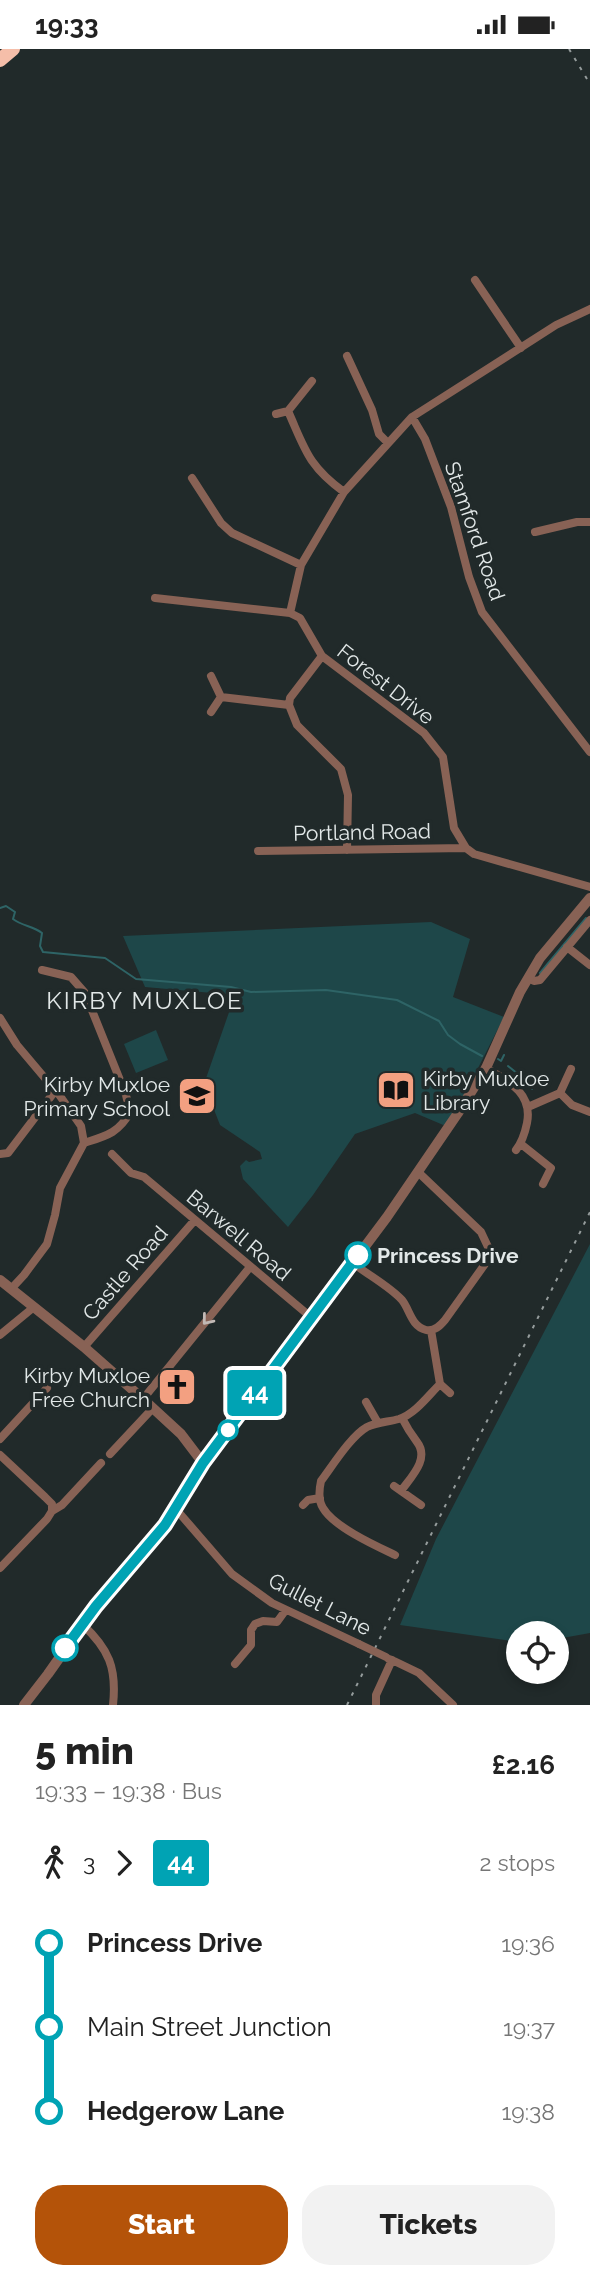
<!DOCTYPE html>
<meta charset="utf-8">
<style>
:root{--surface:#fff;--page:#f2f2f2;--text:#222;--muted:#767676;--accent:#b45309}
body{margin:0;font-family:Raleway,sans-serif;background:var(--page);color:var(--text);height:100vh;display:flex;flex-direction:column;font-size:26px;white-space:nowrap}
*{box-sizing:border-box;margin:0}
p{font-size:23px;color:var(--muted)}
.icon{flex:none;width:38px;height:38px;fill:none;stroke:currentColor;stroke-width:2;stroke-linecap:round;stroke-linejoin:round}
.map{position:relative;height:1656px;overflow:hidden}
.sheet{display:flex;flex-direction:column;background:var(--surface);flex:1}
.sheet>*{flex:none}
.badge{padding:0 14px;border-radius:5px;font-size:24px;line-height:46px}
.fabs{position:absolute;left:506px;top:1572px;display:grid;gap:14px}
.fabs a{display:grid;place-items:center;width:63px;height:63px;border-radius:50%;background:var(--surface);box-shadow:0 4px 10px #0003;font-size:35px}
.map>.badge{position:absolute;translate:-50% -50%;box-shadow:0 0 0 4px #fff}
.legs{display:flex;align-items:center;gap:10px;height:77px;padding:0 35px;font-size:23px}
.legs p{margin-inline-start:auto}
.overview{display:flex;align-items:center;justify-content:space-between;height:119px;padding:0 35px}
h1{font-size:38px;font-weight:800;line-height:52px}
.button{display:flex;gap:14px;margin-top:auto;padding:14px 35px}
.button a{flex:1;height:80px;border-radius:28px;background:var(--accent);color:#fff;font-size:28px;font-weight:800;line-height:80px;text-align:center}
.button a+a{background:var(--page);color:var(--text)}
ul{padding:0 35px;list-style:none}
li{display:flex;align-items:center;gap:24px;height:84px;font-size:26px}
li i{display:grid;place-items:center;width:10px;height:100%;margin:0 9px;background:currentColor}
li i::after{content:'';width:18px;height:18px;margin:-9px;border:5px solid;border-radius:50%;background:var(--surface)}
li p{margin-inline-start:auto}
li:first-child i{background:linear-gradient(#0000 50%,currentColor 0)}
li:last-child i{background:linear-gradient(currentColor 50%,#0000 0)}
.status{display:flex;justify-content:space-between;align-items:center;height:49px;padding:0 35px;background:var(--surface);direction:ltr}
.status svg{height:19px;fill:currentColor}
.map>svg:first-child{display:block}
</style>
<div class="status"><b>19:33</b><svg viewBox="0 0 49 12"><path d="M0 12V9h3v3zM5 12V6h3v6zM10 12V3h3v9zM15 12V0h3v12zM26 1h20v11H26zM47 4h2v5h-2z"/></svg></div>
<div class="map">
<svg width="590" height="1656" viewBox="0 0 590 1656">
<rect width="100%" height="100%" fill="#212a2a"/>
<!-- green -->
<path fill="#1e4749" d="M 431,873 L 470,890 L 453,948 L 504,968 L 448,1078 L 415,1064 L 355,1085 L 313,1146 L 288,1178 L 243,1130 L 240,1117 L 246,1111 L 249,1113 L 262,1110 L 260,1103 L 220,1076 L 204,1035 L 235,946 L 145,938 L 123,887 Z
M 156,981 L 168,1011 L 136,1024 L 124,995 Z
M 590,1195 L 590,1584 L 557,1590 L 556,1584 L 518,1584 L 518,1593 L 400,1576 L 436,1490 Z"/>
<g fill="none" stroke-linecap="round" stroke-linejoin="round">
<!-- stream -->
<path stroke="#2e6466" stroke-width="2" d="M 0,859 L 6,857 L 15,863 L 13,870 C 22,877 33,877 42,884 L 40,897 L 43,903 L 105,909 L 136,930 L 231,938 L 251,943 L 326,941 L 397,951 L 439,972 L 448,986 L 460,995 L 482,1007
M 540,924 L 586,869
M 498,1010 L 501,1012 L 504,1006
M 508,1017 L 523,1029
M 527,1033 L 532,1040"/>
<!-- minor -->
<path stroke="#886255" stroke-width="8" d="M 475,231 L 521,299
M 590,260 L 556,276 L 412,368 L 344,443 L 301,516 L 290,564 L 300,569 L 322,607 L 424,684 L 443,708 L 454,779 L 466,799 L 474,805 L 590,838
M 347,307 L 372,361 L 379,385 L 388,394
M 312,332 L 288,362 C 305,400 308,417 344,443
M 276,365 L 288,362
M 412,368 L 425,390 L 451,458 L 469,528 L 482,563 L 590,703
M 192,429 L 221,474 L 232,484 L 301,516
M 535,483 L 577,473 L 590,473
M 155,549 L 290,564
M 322,607 L 290,649 L 289,656 L 297,676 L 341,720 L 348,746 L 347,801
M 211,627 L 221,648
M 211,663 L 221,648 L 289,656
M 258,802 L 466,799
M 567,898 L 590,916
M 42,921 L 71,928 L 85,944 L 126,1046 L 130,1063 C 119,1084 106,1087 84,1094
M 528,929 L 534,932 L 540,931 L 590,871
M 0,969 L 17,996 L 60,1047 L 81,1077 L 84,1094
M 486,1019 C 508,1032 533,1044 527,1074 C 525,1084 522,1093 516,1101
M 560,1044 L 571,1020
M 528,1058 L 560,1044 L 572,1056 L 590,1063
M 521,1095 L 551,1119 L 543,1135
M 0,1105 L 8,1104 L 55,1042
M 112,1105 L 131,1124 L 144,1128 L 312,1269
M 353,1214 C 368,1226 389,1237 402,1251 C 410,1261 411,1277 426,1281 C 434,1283 440,1277 445,1271 L 485,1215 L 489,1200 L 481,1183 L 418,1123
M 11,1240 L 24,1226 L 47,1195 L 55,1166 L 60,1139 L 84,1094
M 0,1286 L 34,1258
M 84,1298 L 194,1172
M 440,1335 L 450,1344
M 143,1350 L 250,1218
M 366,1353 L 378,1374
M 0,1390 L 47,1339
M 110,1405 L 153,1359
M 0,1406 L 45,1448 L 52,1455 L 52,1462
M 394,1437 L 421,1456
M 401,1442 C 411,1428 430,1410 417,1393 C 411,1385 407,1379 402,1369
M 303,1456 L 308,1451 L 320,1449
M 175,1459 L 232,1525 L 272,1554 L 359,1595
M 395,1506 C 376,1497 334,1478 323,1459 C 318,1451 319,1441 321,1432 C 333,1416 351,1387 367,1378 C 377,1373 388,1373 399,1370 C 415,1365 428,1347 440,1335 L 431,1281
M 0,1519 L 47,1470 L 52,1462 L 62,1456 L 101,1414
M 82,1575 C 109,1600 117,1619 113,1656
M 392,1611 L 419,1624 L 453,1656
M 235,1615 L 251,1596 L 251,1581 L 255,1575 L 263,1572 L 277,1573 L 285,1562
M 376,1656 L 376,1646 L 392,1611 L 389,1610"/>
<!-- tertiary -->
<path stroke="#886255" stroke-width="10" d="M 0,1231 L 84,1298 L 143,1350 L 181,1385 L 203,1414
M 24,1656 L 48,1625 L 96,1557 L 165,1476 L 203,1414 L 387,1168 L 458,1064 L 486,1019 L 520,943 L 540,909 L 590,849"/>
<!-- motorway -->
<path stroke="#f5bea9" stroke-width="14" d="M 0,11 L 13,0"/>
<!-- rail -->
<path stroke="#959c9c" stroke-width="2" stroke-dasharray="3.5 7" stroke-linecap="butt" d="M 569,0 L 590,35
M 347,1656 L 590,1163"/>
<!-- minor-bridge -->
<path stroke="#886255" stroke-width="8" d="M 359,1595 L 386,1608"/>
</g>
<!-- one-way arrows -->
<defs><path id="oneway-chevron" d="M-2-3.5L2.5 0L-2 3.5" fill="none" stroke-width="1.6" stroke-linecap="round" stroke-linejoin="round" transform="scale(1.75)"/></defs>
<use stroke="#c2b9b5" href="#oneway-chevron" transform="translate(207 1271) rotate(129)"/>
<g fill="none" stroke-linecap="round" stroke-linejoin="round">
<!-- line-1 casing -->
<g stroke="#fff" stroke-width="16">
<path id="line-1" d="M 65,1599 L 96,1557 L 165,1476 L 203,1414 L 358,1206"/>
</g>
<!-- line-1 -->
<use href="#line-1" stroke="#00a3b4" stroke-width="10"/>
</g>
<!-- icons -->
<defs>
<g id="library-square" transform="scale(2.0125)"><rect x="-9" y="-9" width="18" height="18" rx="4" fill="#f3a081" stroke="#212a2a"/><path d="M-6-4Q-3-5.5-.7-3.5V5Q-3 3-6 4ZM6-4Q3-5.5 .7-3.5V5Q3 3 6 4Z" fill="#111"/></g>
<g id="school-square" transform="scale(2.0125)"><rect x="-9" y="-9" width="18" height="18" rx="4" fill="#f3a081" stroke="#212a2a"/><path d="M0-5L7-2L0 1L-7-2ZM-4 1L0 2.5L4 1V4Q0 6-4 4Z" fill="#111"/></g>
<g id="church-square" transform="scale(2.0125)"><rect x="-9" y="-9" width="18" height="18" rx="4" fill="#f3a081" stroke="#212a2a"/><path d="M-1.2-6h2.4v3.5h3.3v2.4h-3.3V6h-2.4V-.1h-3.3v-2.4h3.3Z" fill="#111"/></g>
</defs>
<g fill-rule="evenodd">
<use href="#library-square" x="396" y="1041"/>
<use href="#school-square" x="197" y="1047"/>
<use href="#church-square" x="177" y="1338"/>
</g>
<!-- markers -->
<g fill="#fff" stroke="#00a3b4" stroke-width="3.5">
<circle cx="358" cy="1206" r="12"/>
<circle cx="228" cy="1381" r="9"/>
<circle cx="65" cy="1599" r="12"/>
</g>
<g text-anchor="middle" dominant-baseline="central" stroke-width="7" stroke-linejoin="round" paint-order="stroke">
<!-- street labels -->
<g font-size="21" fill="#e2e8e8" stroke="#212a2a">
<text transform="translate(475 482) rotate(71)">Stamford Road</text>
<text transform="translate(386 635) rotate(38)">Forest Drive</text>
<text transform="translate(362 783) rotate(-1)">Portland Road</text>
<text transform="translate(239 1186) rotate(40)">Barwell Road</text>
<text transform="translate(125 1224) rotate(-49)">Castle Road</text>
<text transform="translate(320 1555) rotate(27)">Gullet Lane</text>
</g>
<!-- poi labels -->
<g font-size="21" fill="#e2e8e8" stroke="#212a2a" text-anchor="end">
<text x="423" y="1029" text-anchor="start">Kirby Muxloe<tspan x="423" dy="24">Library</tspan></text>
<text x="170" y="1035">Kirby Muxloe<tspan x="170" dy="24">Primary School</tspan></text>
<text x="150" y="1326">Kirby Muxloe<tspan x="150" dy="24">Free Church</tspan></text>
</g>
<!-- stop labels -->
<g font-size="21" font-weight="bold" fill="#e2e8e8" stroke="#212a2a" text-anchor="start">
<text x="377" y="1206">Princess Drive</text>
</g>
<!-- quarter labels -->
<g font-size="24" letter-spacing="2" fill="#e2e8e8" stroke="#212a2a">
<text x="145" y="951">KIRBY MUXLOE</text>
</g>
</g>
</svg>
<div class="fabs">
<a><svg class="icon" aria-label="locate" viewBox="0 0 24 24"><circle cx="12" cy="12" r="6"/><path d="M12 2v4M12 18v4M2 12h4M18 12h4"/></svg></a>
</div>
<b class="badge" style="left:255px;top:1344px;background:#00a3b4;color:#fff">44</b>
</div>
<section class="sheet">
<div class="overview"><div><h1>5 min</h1><p>19:33 – 19:38 · Bus</p></div><b>£2.16</b></div>
<div class="legs"><svg class="icon" aria-label="walk" viewBox="0 0 24 24"><circle cx="13" cy="4" r="2"/><path d="M13 8l-2 6 4 7M11 14l-3 7M7 12l3-4h3l4 4"/></svg>3<svg class="icon" aria-label="forward" viewBox="0 0 24 24"><path d="M9 5l7 7-7 7"/></svg><b class="badge" style="background:#00a3b4;color:#fff">44</b><p>2 stops</p></div>
<ul>
<li><i style="color:#00a3b4"></i><b>Princess Drive</b><p>19:36</p></li>
<li><i style="color:#00a3b4"></i><span>Main Street Junction</span><p>19:37</p></li>
<li><i style="color:#00a3b4"></i><b>Hedgerow Lane</b><p>19:38</p></li>
</ul>
<div class="button"><a>Start</a><a>Tickets</a></div>
</section>
